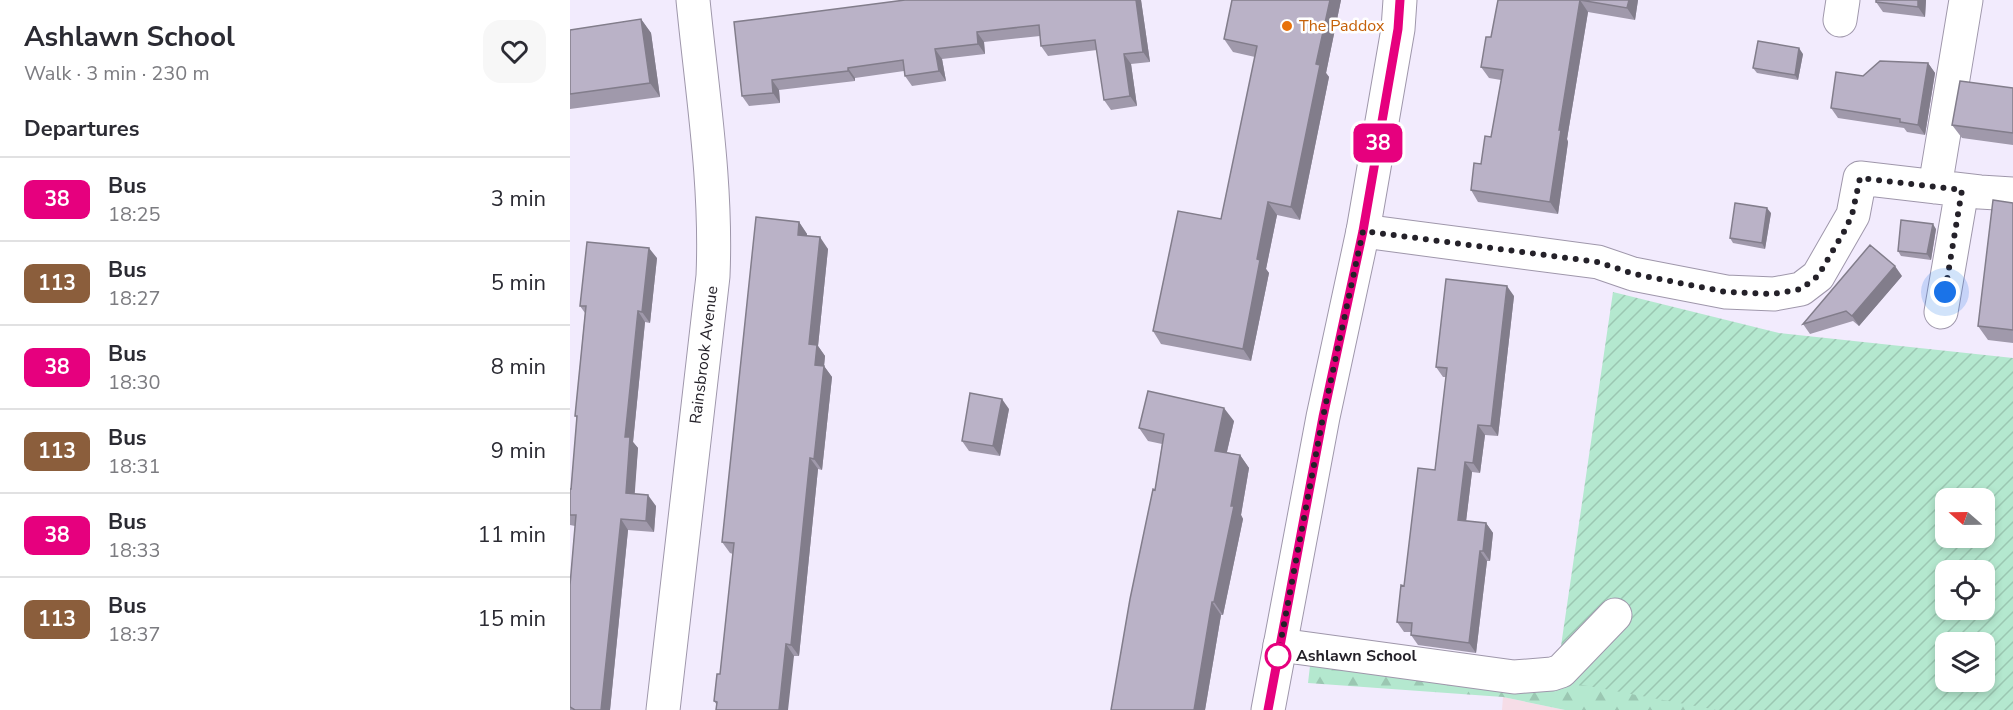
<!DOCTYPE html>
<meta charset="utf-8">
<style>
:root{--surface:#fff;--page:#f7f7f7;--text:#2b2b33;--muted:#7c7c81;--line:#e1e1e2}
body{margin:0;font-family:"Nunito Sans",sans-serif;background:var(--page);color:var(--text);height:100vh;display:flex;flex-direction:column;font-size:22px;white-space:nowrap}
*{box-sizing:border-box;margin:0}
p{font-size:20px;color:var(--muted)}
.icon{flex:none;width:33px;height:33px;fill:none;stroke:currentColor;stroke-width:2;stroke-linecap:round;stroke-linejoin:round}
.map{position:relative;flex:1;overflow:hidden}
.panel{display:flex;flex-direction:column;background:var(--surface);width:570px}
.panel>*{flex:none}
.badge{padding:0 12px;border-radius:9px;font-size:21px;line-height:39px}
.needle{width:39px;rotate:290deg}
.tools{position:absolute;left:1365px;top:488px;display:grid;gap:12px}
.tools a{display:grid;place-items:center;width:60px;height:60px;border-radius:12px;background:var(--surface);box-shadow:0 3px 9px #0003;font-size:30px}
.you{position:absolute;width:30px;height:30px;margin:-15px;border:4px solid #fff;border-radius:50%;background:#1a73e8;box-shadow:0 0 0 9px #1a73e833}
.map>.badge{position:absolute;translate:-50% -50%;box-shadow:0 0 0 3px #fff}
h2{padding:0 24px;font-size:22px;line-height:54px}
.round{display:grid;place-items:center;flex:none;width:63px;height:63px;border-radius:18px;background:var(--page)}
.head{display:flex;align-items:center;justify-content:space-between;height:102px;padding:0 24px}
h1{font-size:28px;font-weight:700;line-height:45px}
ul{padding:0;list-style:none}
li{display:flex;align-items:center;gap:18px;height:84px;padding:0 24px;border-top:2px solid var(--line)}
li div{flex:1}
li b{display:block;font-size:22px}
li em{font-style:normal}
li .badge{min-width:66px;font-weight:700;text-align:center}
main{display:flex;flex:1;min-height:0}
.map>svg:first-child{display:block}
</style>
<main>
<section class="panel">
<div class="head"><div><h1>Ashlawn School</h1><p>Walk · 3 min · 230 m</p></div><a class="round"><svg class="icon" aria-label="heart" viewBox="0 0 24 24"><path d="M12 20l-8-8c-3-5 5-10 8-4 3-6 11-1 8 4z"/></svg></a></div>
<h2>Departures</h2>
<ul>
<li><span class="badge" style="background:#e6007e;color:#fff">38</span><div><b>Bus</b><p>18:25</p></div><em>3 min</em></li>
<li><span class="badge" style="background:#8b5e3c;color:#fff">113</span><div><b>Bus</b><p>18:27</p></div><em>5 min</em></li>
<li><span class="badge" style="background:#e6007e;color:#fff">38</span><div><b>Bus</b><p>18:30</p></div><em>8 min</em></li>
<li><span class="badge" style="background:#8b5e3c;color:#fff">113</span><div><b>Bus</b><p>18:31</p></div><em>9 min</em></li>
<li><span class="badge" style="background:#e6007e;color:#fff">38</span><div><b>Bus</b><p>18:33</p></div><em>11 min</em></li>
<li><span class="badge" style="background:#8b5e3c;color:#fff">113</span><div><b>Bus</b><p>18:37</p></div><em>15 min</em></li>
</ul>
</section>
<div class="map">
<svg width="1443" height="710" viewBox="0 0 1443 710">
<defs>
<pattern id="forest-firs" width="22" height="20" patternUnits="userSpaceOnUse" patternTransform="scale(1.5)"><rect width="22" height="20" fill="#b4e8cf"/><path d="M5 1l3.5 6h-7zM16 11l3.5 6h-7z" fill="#9bc7b2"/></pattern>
<pattern id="garden-furrows" width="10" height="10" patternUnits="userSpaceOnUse" patternTransform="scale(1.5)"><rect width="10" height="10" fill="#b4e8cf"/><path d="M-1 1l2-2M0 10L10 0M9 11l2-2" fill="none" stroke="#9bc7b2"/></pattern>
</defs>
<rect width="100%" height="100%" fill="#f2ebfd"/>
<!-- education -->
<path fill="#f6dde7" d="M 933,697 L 995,710 L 932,710 Z"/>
<!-- forest -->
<path fill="url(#forest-firs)" d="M 743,640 L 988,667 L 1148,710 L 995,710 L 933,697 L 738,683 Z"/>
<!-- garden -->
<path fill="url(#garden-furrows)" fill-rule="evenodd" d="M 1043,292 L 1209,333 L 1443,358 L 1443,710 L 1147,710 L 986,680 ZM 1376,498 L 1414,498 L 1414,537 L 1376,537 ZM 1376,570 L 1414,570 L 1414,609 L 1376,609 ZM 1376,642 L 1414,642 L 1414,681 L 1376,681 Z"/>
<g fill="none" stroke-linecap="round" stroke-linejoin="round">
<!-- minor casing -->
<g stroke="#9f97ab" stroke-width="35">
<path id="minor" d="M 1270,20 L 1273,0
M 1365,187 L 1396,0
M 793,231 L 1028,262 L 1063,274 L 1156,292 L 1204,294 L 1231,289 L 1248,276 L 1283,215 L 1290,178 L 1410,192 L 1443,194
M 1371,312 L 1392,190
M 710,645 L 944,677 L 982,674 L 991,671 L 1045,615
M 93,710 L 143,276 C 147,183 132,92 123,0"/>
</g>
<!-- major casing -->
<g stroke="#9f97ab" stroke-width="35">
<path id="major" d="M 698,710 L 753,417 L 793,231 L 828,29 L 830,0"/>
</g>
<!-- minor -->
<use href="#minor" stroke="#fff" stroke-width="33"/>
<!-- major -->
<use href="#major" stroke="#fff" stroke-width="33"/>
</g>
<!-- wall -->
<path fill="#a099ab" d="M 335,0 L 571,0 L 580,62 L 561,64 L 567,106 L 541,110 L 534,100 L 527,50 L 478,56 L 471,46 L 470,36 L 414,42 L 415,54 L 372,59 L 376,81 L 342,86 L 335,76 L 334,71 L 285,78 L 285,81 L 209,90 L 210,103 L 179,106 L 172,96 Z
M 662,0 L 771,0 L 756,73 L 759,77 L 730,220 L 707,215 L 696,269 L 699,273 L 681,361 L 591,344 L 583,331 L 651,219 L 685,57 L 663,52 L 654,39 Z
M 928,0 L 1068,0 L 1065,20 L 1018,12 L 997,139 L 998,142 L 988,214 L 908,202 L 901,190 L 921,137 L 931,80 L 919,78 L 911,67 L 921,37 Z
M 1356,0 L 1355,17 L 1313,12 L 1306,2 Z
M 71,19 L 81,33 L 90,97 L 0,109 L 0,30 Z
M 1233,54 L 1228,80 L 1187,73 L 1183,68 Z
M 1358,63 L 1365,73 L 1355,135 L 1337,132 L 1334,128 L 1268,118 L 1261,108 L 1293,76 Z
M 1443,88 L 1443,145 L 1392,138 L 1382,125 Z
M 1443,203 L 1443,343 L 1418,340 L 1408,326 Z
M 1201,213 L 1195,249 L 1163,243 L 1160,238 Z
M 229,222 L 237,234 L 237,236 L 258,249 L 248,346 L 255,356 L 254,366 L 262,377 L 252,470 L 248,469 L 229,656 L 224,656 L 147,705 L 144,701 L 150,674 L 163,554 L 160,553 L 152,542 Z
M 1366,229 L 1361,260 L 1331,256 L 1328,251 Z
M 87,258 L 80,323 L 75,322 L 63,442 L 68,448 L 64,494 L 86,506 L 84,532 L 58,530 L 40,710 L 0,710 L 0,585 L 5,526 L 0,525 L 0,489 L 1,489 L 7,418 L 5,416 L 15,313 L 10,306 Z
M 1332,276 L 1289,326 L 1283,321 L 1240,334 L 1233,324 Z
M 944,296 L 928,436 L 915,435 L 910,473 L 902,472 L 896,521 L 916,523 L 923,533 L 920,561 L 917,561 L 906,653 L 848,645 L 841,635 L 841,632 L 834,632 L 827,622 L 834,586 L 865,470 L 876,377 L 873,377 L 866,367 Z
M 439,409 L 430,456 L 399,451 L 392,441 Z
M 664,421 L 657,452 L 670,455 L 679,468 L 671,515 L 673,519 L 653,615 L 651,615 L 635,710 L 585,490 L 592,444 L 578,441 L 569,428 Z"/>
<!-- shaded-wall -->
<path fill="#827d8b" d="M 566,0 L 571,0 L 580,62 L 573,52 Z
M 760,0 L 771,0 L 756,73 L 759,77 L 730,220 L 721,207 L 746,64 Z
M 1010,0 L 1018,12 L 997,139 L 998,142 L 988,214 L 980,202 L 989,130 Z
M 1059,0 L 1068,0 L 1065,20 L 1057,8 Z
M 1348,0 L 1356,0 L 1355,17 L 1348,7 Z
M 71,19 L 81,33 L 90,97 L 80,83 Z
M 407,32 L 414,42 L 415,54 L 408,44 Z
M 1229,48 L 1233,54 L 1228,80 L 1225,75 Z
M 365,49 L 372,59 L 376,81 L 369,71 Z
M 554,54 L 561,64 L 567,106 L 560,96 Z
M 1358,63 L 1365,73 L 1355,135 L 1348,125 Z
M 278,68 L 285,78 L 285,81 L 278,71 Z
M 202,80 L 209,90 L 210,103 L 203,93 Z
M 698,202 L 707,215 L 696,269 L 699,273 L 681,361 L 673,349 L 687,259 Z
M 1197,208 L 1201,213 L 1195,249 L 1192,243 Z
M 229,222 L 237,234 L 236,246 L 228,235 Z
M 1363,224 L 1366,229 L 1361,260 L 1357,254 Z
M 250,237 L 258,249 L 248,346 L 255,356 L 254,366 L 262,377 L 252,470 L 244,459 L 245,365 L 239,344 Z
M 79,248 L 87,258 L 80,323 L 72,312 Z
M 1325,266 L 1332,276 L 1289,326 L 1282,316 Z
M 937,286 L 944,296 L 928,436 L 921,426 Z
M 68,311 L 75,322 L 63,442 L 68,448 L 64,504 L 56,493 L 55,437 Z
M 432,399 L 439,409 L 430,456 L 423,446 Z
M 654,408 L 664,421 L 654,464 L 645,451 Z
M 908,425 L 915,435 L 910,473 L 903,463 Z
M 670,455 L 679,468 L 671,515 L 673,519 L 653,615 L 644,602 Z
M 240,458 L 248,469 L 229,656 L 221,645 Z
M 895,462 L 902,472 L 895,530 L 888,520 Z
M 78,495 L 86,506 L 84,532 L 76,521 Z
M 51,519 L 58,530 L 40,710 L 31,710 Z
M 916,523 L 923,533 L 920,561 L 913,551 Z
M 910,551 L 917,561 L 906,653 L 899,643 Z
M 642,602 L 651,615 L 635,710 L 624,710 Z
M 216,644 L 224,656 L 218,710 L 209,710 Z"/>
<!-- building -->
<path fill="#bab2c7" stroke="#827d8b" stroke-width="1.5" d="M 335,0 L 566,0 L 573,52 L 554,54 L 560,96 L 534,100 L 525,40 L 471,46 L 469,25 L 407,32 L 408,44 L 365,49 L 369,71 L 335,76 L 333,60 L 278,68 L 278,71 L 202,80 L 203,93 L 172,96 L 164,22 Z
M 662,0 L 760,0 L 746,64 L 750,65 L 721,207 L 698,202 L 687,259 L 690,260 L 673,349 L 583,331 L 608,211 L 651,219 L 687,46 L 654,39 Z
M 928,0 L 1059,0 L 1057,8 L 1010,0 L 989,130 L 991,130 L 980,202 L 901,190 L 904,163 L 911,164 L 915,136 L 921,137 L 933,70 L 911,67 L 916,37 L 921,37 Z
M 1306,0 L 1348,0 L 1348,7 L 1306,2 Z
M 71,19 L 80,83 L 0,94 L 0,30 Z
M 1188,41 L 1229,48 L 1225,75 L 1183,68 Z
M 1310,61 L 1358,63 L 1348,125 L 1330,122 L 1330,119 L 1261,108 L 1266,72 L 1293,76 Z
M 1390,81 L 1443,88 L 1443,133 L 1382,125 Z
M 1423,200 L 1443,203 L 1443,330 L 1408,326 Z
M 1165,203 L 1197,208 L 1192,243 L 1160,238 Z
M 186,217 L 229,222 L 228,235 L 250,237 L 239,344 L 247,345 L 245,365 L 254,366 L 244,459 L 240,458 L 221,645 L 216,644 L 209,710 L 146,710 L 147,702 L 144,701 L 147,674 L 150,674 L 164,543 L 152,542 Z
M 1331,220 L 1363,224 L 1357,254 L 1328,251 Z
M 17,242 L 79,248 L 72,312 L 68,311 L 55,437 L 60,437 L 56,493 L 78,495 L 76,521 L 51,519 L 31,710 L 5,710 L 0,707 L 0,585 L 6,515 L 0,515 L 0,489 L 1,489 L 7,416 L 5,416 L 16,306 L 10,306 Z
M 1300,245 L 1325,266 L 1282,316 L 1276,311 L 1233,324 Z
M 876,279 L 937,286 L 921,426 L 908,425 L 903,463 L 895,462 L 888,520 L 916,523 L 913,551 L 910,551 L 899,643 L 841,635 L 842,623 L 827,622 L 831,585 L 834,586 L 848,468 L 865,470 L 877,368 L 866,367 Z
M 578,391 L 654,408 L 645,451 L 670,455 L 661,506 L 664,506 L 644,602 L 642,602 L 624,710 L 541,710 L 560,599 L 583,489 L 585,490 L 594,434 L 569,428 Z
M 400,393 L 432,399 L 423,446 L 392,441 Z"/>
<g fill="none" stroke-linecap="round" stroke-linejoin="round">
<!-- line casing -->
<g stroke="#fff" stroke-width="14">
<path id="line" d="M 698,710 L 753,417 L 793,231 L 828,29 L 830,0"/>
</g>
<!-- line -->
<use href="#line" stroke="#e6007e" stroke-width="9"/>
<!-- walk -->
<path stroke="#242129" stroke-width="6" stroke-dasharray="0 10.8" d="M 708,656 L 753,417 L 793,231 L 1028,262 L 1064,274 L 1156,292 L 1203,294 L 1231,289 L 1248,276 L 1275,230 L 1282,215 L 1290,178 L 1392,190 L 1375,292"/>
</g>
<!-- markers -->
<circle fill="#e8710a" stroke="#fff" stroke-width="2" cx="717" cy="26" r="6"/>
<circle fill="#fff" stroke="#e6007e" stroke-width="3" cx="708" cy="656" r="12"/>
<g text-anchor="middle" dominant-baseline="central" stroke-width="5" stroke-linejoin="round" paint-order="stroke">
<!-- food labels -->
<g font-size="16" fill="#c56008" stroke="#fff" text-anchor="start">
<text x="729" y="26">The Paddox</text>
</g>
<!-- street labels -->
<g font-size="16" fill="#242129" stroke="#fff">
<text transform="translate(134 355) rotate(-83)">Rainsbrook Avenue</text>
</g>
<!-- stop labels -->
<g font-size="16" font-weight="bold" fill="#242129" stroke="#fff" text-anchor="start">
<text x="726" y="656">Ashlawn School</text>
</g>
</g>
</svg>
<div class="tools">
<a><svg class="needle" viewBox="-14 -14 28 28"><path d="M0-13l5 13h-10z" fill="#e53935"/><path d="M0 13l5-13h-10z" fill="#7c7c81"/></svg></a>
<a><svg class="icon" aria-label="locate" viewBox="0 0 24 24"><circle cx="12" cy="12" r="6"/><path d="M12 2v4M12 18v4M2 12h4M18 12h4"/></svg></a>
<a><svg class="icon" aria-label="layers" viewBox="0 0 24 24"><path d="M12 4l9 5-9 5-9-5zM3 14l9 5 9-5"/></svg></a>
</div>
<div class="you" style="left:1375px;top:292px"></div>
<b class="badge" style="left:808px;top:143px;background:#e6007e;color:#fff">38</b>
</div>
</main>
